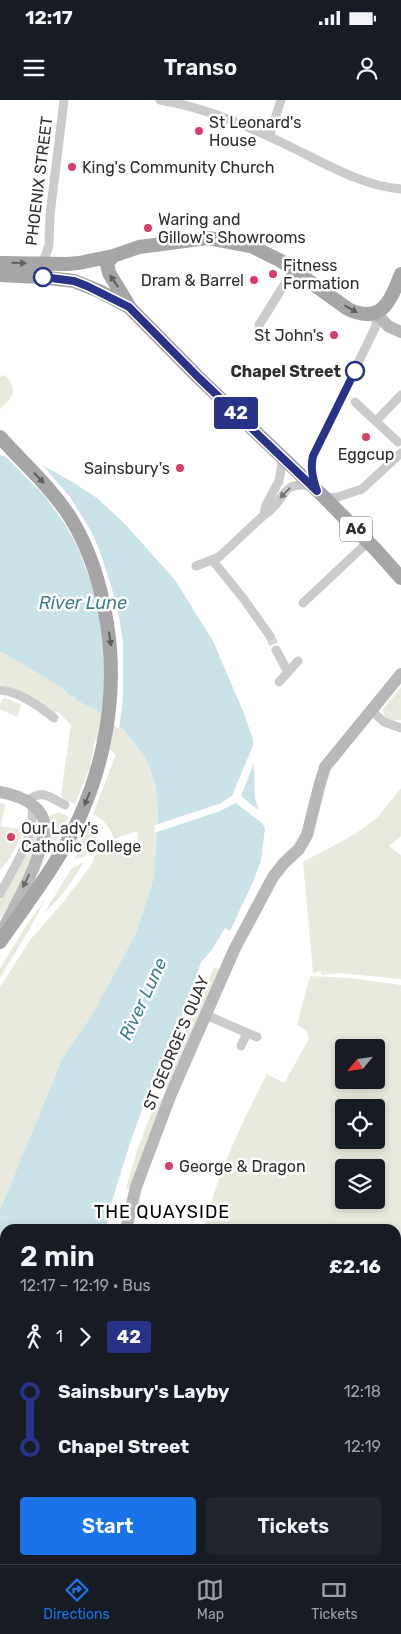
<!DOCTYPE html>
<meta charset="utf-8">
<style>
:root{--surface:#171b24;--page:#20242c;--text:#f1f3f6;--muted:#9ea1a6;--line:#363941;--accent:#1a73e8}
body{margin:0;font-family:Rubik,sans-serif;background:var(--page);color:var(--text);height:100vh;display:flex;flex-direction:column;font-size:19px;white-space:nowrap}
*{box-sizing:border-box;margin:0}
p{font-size:16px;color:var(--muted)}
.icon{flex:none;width:28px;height:28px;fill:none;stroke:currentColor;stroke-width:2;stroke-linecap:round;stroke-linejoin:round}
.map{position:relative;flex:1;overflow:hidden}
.side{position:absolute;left:0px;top:1124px;width:401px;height:341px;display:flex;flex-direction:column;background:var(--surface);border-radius:15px 15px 0 0;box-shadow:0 2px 8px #0003}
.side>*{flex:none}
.badge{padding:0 10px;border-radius:4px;font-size:18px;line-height:32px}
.needle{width:32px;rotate:241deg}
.controls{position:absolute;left:335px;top:939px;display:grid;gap:10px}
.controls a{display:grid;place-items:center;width:50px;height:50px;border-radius:5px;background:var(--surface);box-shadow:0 2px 8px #0003;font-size:25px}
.map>.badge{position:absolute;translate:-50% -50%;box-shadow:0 0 0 2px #fff}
.legs{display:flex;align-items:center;gap:8px;height:55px;padding:0 20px;font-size:16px}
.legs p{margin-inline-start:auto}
.head{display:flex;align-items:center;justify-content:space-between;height:85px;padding:0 20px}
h1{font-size:28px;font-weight:600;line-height:38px}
.button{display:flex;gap:10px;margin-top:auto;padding:10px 20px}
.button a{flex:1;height:58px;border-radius:5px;background:var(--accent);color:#fff;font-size:20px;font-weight:600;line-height:58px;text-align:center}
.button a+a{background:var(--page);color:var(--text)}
ul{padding:0 20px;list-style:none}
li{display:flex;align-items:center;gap:18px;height:55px;font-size:19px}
li i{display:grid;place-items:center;width:8px;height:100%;margin:0 6px;background:currentColor}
li i::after{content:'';width:12px;height:12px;margin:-6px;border:4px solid;border-radius:50%;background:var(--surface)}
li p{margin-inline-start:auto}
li:first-child i{background:linear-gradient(#0000 50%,currentColor 0)}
li:last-child i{background:linear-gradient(currentColor 50%,#0000 0)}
.status{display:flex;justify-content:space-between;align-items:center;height:35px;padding:0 25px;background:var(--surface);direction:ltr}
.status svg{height:14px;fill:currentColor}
header{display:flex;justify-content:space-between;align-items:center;height:65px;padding:0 20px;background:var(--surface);font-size:22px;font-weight:600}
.dock{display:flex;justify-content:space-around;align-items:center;height:70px;border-top:1px solid var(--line);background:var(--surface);font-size:14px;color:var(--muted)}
.dock a{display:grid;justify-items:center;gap:2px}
.dock .current{color:var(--accent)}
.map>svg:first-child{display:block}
</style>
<div class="status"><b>12:17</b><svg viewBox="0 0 49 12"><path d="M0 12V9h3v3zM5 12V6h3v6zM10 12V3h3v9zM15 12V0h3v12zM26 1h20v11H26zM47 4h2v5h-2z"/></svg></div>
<header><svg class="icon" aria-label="menu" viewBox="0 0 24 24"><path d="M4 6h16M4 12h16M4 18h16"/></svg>Transo<svg class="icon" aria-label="person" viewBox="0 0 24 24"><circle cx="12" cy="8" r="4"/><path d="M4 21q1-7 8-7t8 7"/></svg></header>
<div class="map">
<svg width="401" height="1464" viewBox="0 0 401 1464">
<rect width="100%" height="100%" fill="#fff"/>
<!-- green -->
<path fill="#e7eadc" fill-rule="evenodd" d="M 5,275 C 19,292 14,295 0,309 L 0,277 Z
M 0,551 L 56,584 L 79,602 L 97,611 L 123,629 L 146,658 L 156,688 L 158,717 L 154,777 L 137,831 L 94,912 L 62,959 L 0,1110 L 0,887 L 30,840 L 65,800 L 92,764 L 95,755 L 138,739 L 137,731 L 114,739 C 110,727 104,720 93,714 L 116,654 L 95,640 L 90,668 L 75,704 L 63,699 L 61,694 L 71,625 L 58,612 L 55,613 L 34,598 L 0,584 Z
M 401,587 L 401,620 C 392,621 383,620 383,609 Z
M 5,598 L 21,604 L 18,617 L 0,609 L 1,600 Z
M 401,688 L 401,736 L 389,746 L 401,755 L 401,879 L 340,873 L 322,875 L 320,871 L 313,873 L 303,762 L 355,734 L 378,717 Z
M 0,703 L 5,704 L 1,726 L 24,730 L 10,758 L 1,770 L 0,769 Z
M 59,712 L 69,717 L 32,784 C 46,755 55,750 47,717 Z
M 89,722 L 94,725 C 97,739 92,746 84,757 L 75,759 L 82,736 Z
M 35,726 L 38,727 L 40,738 L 19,789 L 0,819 L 0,801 L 6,792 Z
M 84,762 C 72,782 61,798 44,813 L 72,768 Z
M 46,798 L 29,830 L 0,878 L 0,868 L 28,823 Z
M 214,867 L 220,869 L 167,990 L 162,987 Z
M 310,876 L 349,878 L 401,885 L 401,1319 L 396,1321 L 396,1129 L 204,1129 C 217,1074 241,1024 267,974 L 284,983 L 309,939 L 307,931 L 297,925 ZM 344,948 L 376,948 L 376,980 L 344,980 ZM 344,1008 L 376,1008 L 376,1040 L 344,1040 ZM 344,1068 L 376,1068 L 376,1100 L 344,1100 Z
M 158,996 L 163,999 L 129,1089 L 126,1088 L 137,1050 Z
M 0,1362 L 5,1377 L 5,1460 L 33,1460 L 34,1464 L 0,1464 Z"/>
<!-- water -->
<path fill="#cae3e9" d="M 0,355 L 44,366 L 71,381 L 97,398 L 125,424 L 175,480 L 213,541 L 243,611 L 253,639 L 255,698 L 265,728 L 261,760 L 254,780 L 230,831 L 225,828 L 211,851 L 201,862 L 186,907 L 147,996 L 131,1040 L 112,1101 L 106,1129 L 5,1129 L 5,1377 L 0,1362 L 0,1110 L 62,959 L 94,912 L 137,831 L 154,777 L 158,717 L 156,688 L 146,658 L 123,629 L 97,611 L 79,602 L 56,584 L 0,551 Z
M 33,1460 L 169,1460 L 170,1464 L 34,1464 Z"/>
<!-- pier -->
<path fill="#fff" d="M 1,352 L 40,362 L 70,397 L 91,431 L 99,449 L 117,505 L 123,542 L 123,599 L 119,629 L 102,617 L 105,578 L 102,528 L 93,488 L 79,450 L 65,424 L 44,395 Z
M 253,639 L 256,639 L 256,658 L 241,696 L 262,713 L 267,726 L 265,728 L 262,723 L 236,703 L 220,711 L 154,733 L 155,725 L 219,704 L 232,696 L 254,643 Z"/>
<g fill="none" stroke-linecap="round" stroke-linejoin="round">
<!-- street-tunnel -->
<path stroke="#d5d5d5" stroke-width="9" stroke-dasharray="9 4.5" stroke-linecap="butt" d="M 270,536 L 276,550"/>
<!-- street -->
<path stroke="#cbcbcb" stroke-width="9" d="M 160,0 C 204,7 247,26 287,45 C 322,62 362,86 401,89
M 269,37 L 281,0
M 39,164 L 45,157 L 49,145 L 50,115 L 64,0
M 259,225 L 294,169
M 355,302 L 398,342
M 376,321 L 401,295
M 316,386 L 312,370 L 313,356 L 376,226 L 376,213
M 325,398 L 338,397 L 362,389 L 401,353
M 264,415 L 266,405 L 279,381 L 283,358
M 213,461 L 243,498 L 270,536
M 196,466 L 219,457 L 264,415 C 287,402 278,380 312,386
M 303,503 L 368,442
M 276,550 L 288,572
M 279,582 L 298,561
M 0,590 C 20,592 39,606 54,618
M 372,611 L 384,622 L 401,628
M 28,701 C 41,688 51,698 65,705
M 0,794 C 15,764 35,740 32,705
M 206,915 L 257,937
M 241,946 L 247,933
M 317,1460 L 320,1464
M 389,1460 L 393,1464"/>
<!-- secondary -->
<path stroke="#b8b8b8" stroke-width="12" d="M 376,213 L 388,226 L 401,232
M 0,692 C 21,696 46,706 45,731 C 45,735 43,739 42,743 C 34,774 16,803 2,831
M 126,1129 L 136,1087 L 171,994 L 235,848 L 273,777 L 284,763 L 299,749 L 307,735 L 319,687 L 325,667 L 401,574
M 218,1460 L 220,1464"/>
<!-- primary -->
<path stroke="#a6a6a6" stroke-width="14" d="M 113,156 L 107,164 L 109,173 L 129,206
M 0,163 L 67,164 L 79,163 L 113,156 L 139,147 L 208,138 L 251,146 L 281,161 L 348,209 C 382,225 390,201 401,174
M 0,175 L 40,177 L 74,181 L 99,191 L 129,207 L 199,278 L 325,398 L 377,451 L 401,478
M 0,337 C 24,364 50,386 70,417 C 90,449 101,485 107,523 C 120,606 100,693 54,764 C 37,791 18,816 0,842"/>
<!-- rail casing -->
<g stroke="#838383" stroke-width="5">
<path id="rail" d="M 396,1340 L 401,1337
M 171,1464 L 178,1460
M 183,1464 L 190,1460"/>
</g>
<!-- rail -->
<use href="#rail" stroke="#fff" stroke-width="3" stroke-dasharray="9" stroke-linecap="butt"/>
</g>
<!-- one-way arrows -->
<defs><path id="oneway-solid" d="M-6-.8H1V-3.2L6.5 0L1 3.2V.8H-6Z" transform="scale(1.25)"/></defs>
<g fill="#5e5e5e">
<use href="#oneway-solid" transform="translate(19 163) rotate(1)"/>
<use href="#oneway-solid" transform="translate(114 181) rotate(-124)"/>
<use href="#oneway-solid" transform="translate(351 209) rotate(29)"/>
<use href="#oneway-solid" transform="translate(39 378) rotate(46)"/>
<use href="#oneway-solid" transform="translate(110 539) rotate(82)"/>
<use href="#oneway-solid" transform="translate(87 699) rotate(112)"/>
</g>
<use fill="#757575" href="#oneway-solid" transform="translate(285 393) rotate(134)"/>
<use fill="#6c6c6c" href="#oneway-solid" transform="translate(26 781) rotate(116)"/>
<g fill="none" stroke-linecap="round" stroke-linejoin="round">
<!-- line-1 casing -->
<g stroke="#fff" stroke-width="11">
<path id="line-1" d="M 43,177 L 74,181 L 87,186 L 129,207 L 199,278 L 317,391 C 313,379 310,369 313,356 L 355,271"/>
</g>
<!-- line-1 -->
<use href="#line-1" stroke="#283286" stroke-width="8"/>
</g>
<!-- markers -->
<g fill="#d93c66" stroke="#fff" stroke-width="2">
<circle cx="199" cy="31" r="5"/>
<circle cx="72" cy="67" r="5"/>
<circle cx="148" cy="128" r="5"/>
<circle cx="273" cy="174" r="5"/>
<circle cx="254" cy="180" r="5"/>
<circle cx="334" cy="235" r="5"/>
<circle cx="366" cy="337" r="5"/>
<circle cx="180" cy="368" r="5"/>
<circle cx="11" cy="737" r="5"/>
<circle cx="169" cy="1066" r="5"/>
</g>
<g fill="#fff" stroke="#283286" stroke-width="2.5">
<circle cx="43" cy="177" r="9"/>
<circle cx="355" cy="271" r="9"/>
</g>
<g text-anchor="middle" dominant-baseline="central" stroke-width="5" stroke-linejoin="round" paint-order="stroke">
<!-- shield labels -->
<rect fill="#fff" stroke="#6d6d6d" stroke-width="1" x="340" y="416.5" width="32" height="25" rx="4"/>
<g font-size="15" font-weight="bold" fill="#2e2e2e">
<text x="356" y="429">A6</text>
</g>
<!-- poi labels -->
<g font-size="16" fill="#2e2e2e" stroke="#fff" text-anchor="start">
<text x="209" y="22">St Leonard's<tspan x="209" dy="18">House</tspan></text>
<text x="82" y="67">King's Community Church</text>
<text x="158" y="119">Waring and<tspan x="158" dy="18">Gillow's Showrooms</tspan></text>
<text x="283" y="165">Fitness<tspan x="283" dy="18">Formation</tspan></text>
<text x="244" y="180" text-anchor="end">Dram &amp; Barrel</text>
<text x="324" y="235" text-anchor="end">St John's</text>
<text x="366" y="354" text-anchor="middle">Eggcup</text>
<text x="170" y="368" text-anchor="end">Sainsbury's</text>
<text x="21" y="728">Our Lady's<tspan x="21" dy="18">Catholic College</tspan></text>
<text x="179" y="1066">George &amp; Dragon</text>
</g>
<!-- street labels -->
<g font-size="16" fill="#2e2e2e" stroke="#fff">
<text transform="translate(39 81) rotate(-83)">PHOENIX STREET</text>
<text transform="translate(176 943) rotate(-67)">ST GEORGE'S QUAY</text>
</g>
<!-- stop labels -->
<g font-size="16" font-weight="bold" fill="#2e2e2e" stroke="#fff" text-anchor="end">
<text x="341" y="271">Chapel Street</text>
</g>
<!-- water labels -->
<g font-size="18" font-style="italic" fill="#417c8a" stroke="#fff">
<text x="83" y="503">River Lune</text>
<text transform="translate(143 899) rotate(-65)">River Lune</text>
</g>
<!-- neighbourhood labels -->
<g font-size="18" letter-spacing="1" fill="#000" stroke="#fff">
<text x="162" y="1112">THE QUAYSIDE</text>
</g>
</g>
</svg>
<div class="controls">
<a><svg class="needle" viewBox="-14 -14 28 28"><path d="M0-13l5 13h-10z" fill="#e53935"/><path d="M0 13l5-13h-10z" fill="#9ea1a6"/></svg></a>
<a><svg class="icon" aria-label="locate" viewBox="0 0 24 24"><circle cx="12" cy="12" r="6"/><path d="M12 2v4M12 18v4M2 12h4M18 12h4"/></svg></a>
<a><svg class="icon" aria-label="layers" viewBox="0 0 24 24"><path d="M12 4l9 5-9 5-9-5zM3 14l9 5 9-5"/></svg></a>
</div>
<b class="badge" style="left:236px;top:313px;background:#283286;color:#fff">42</b>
<section class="side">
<div class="head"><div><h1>2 min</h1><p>12:17 – 12:19 · Bus</p></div><b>£2.16</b></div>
<div class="legs"><svg class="icon" aria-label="walk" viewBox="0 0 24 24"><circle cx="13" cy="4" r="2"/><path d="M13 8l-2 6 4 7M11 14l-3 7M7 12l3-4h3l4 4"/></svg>1<svg class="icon" aria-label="forward" viewBox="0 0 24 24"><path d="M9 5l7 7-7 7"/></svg><b class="badge" style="background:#283286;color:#fff">42</b></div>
<ul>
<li><i style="color:#283286"></i><b>Sainsbury's Layby</b><p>12:18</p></li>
<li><i style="color:#283286"></i><b>Chapel Street</b><p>12:19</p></li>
</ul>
<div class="button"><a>Start</a><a>Tickets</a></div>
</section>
</div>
<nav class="dock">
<a class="current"><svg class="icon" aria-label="directions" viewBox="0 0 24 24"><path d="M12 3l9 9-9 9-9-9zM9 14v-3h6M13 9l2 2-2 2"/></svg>Directions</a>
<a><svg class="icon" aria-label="map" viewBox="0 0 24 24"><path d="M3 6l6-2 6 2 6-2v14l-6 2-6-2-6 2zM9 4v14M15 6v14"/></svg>Map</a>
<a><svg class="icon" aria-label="tickets" viewBox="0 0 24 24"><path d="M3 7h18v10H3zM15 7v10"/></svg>Tickets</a>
</nav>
